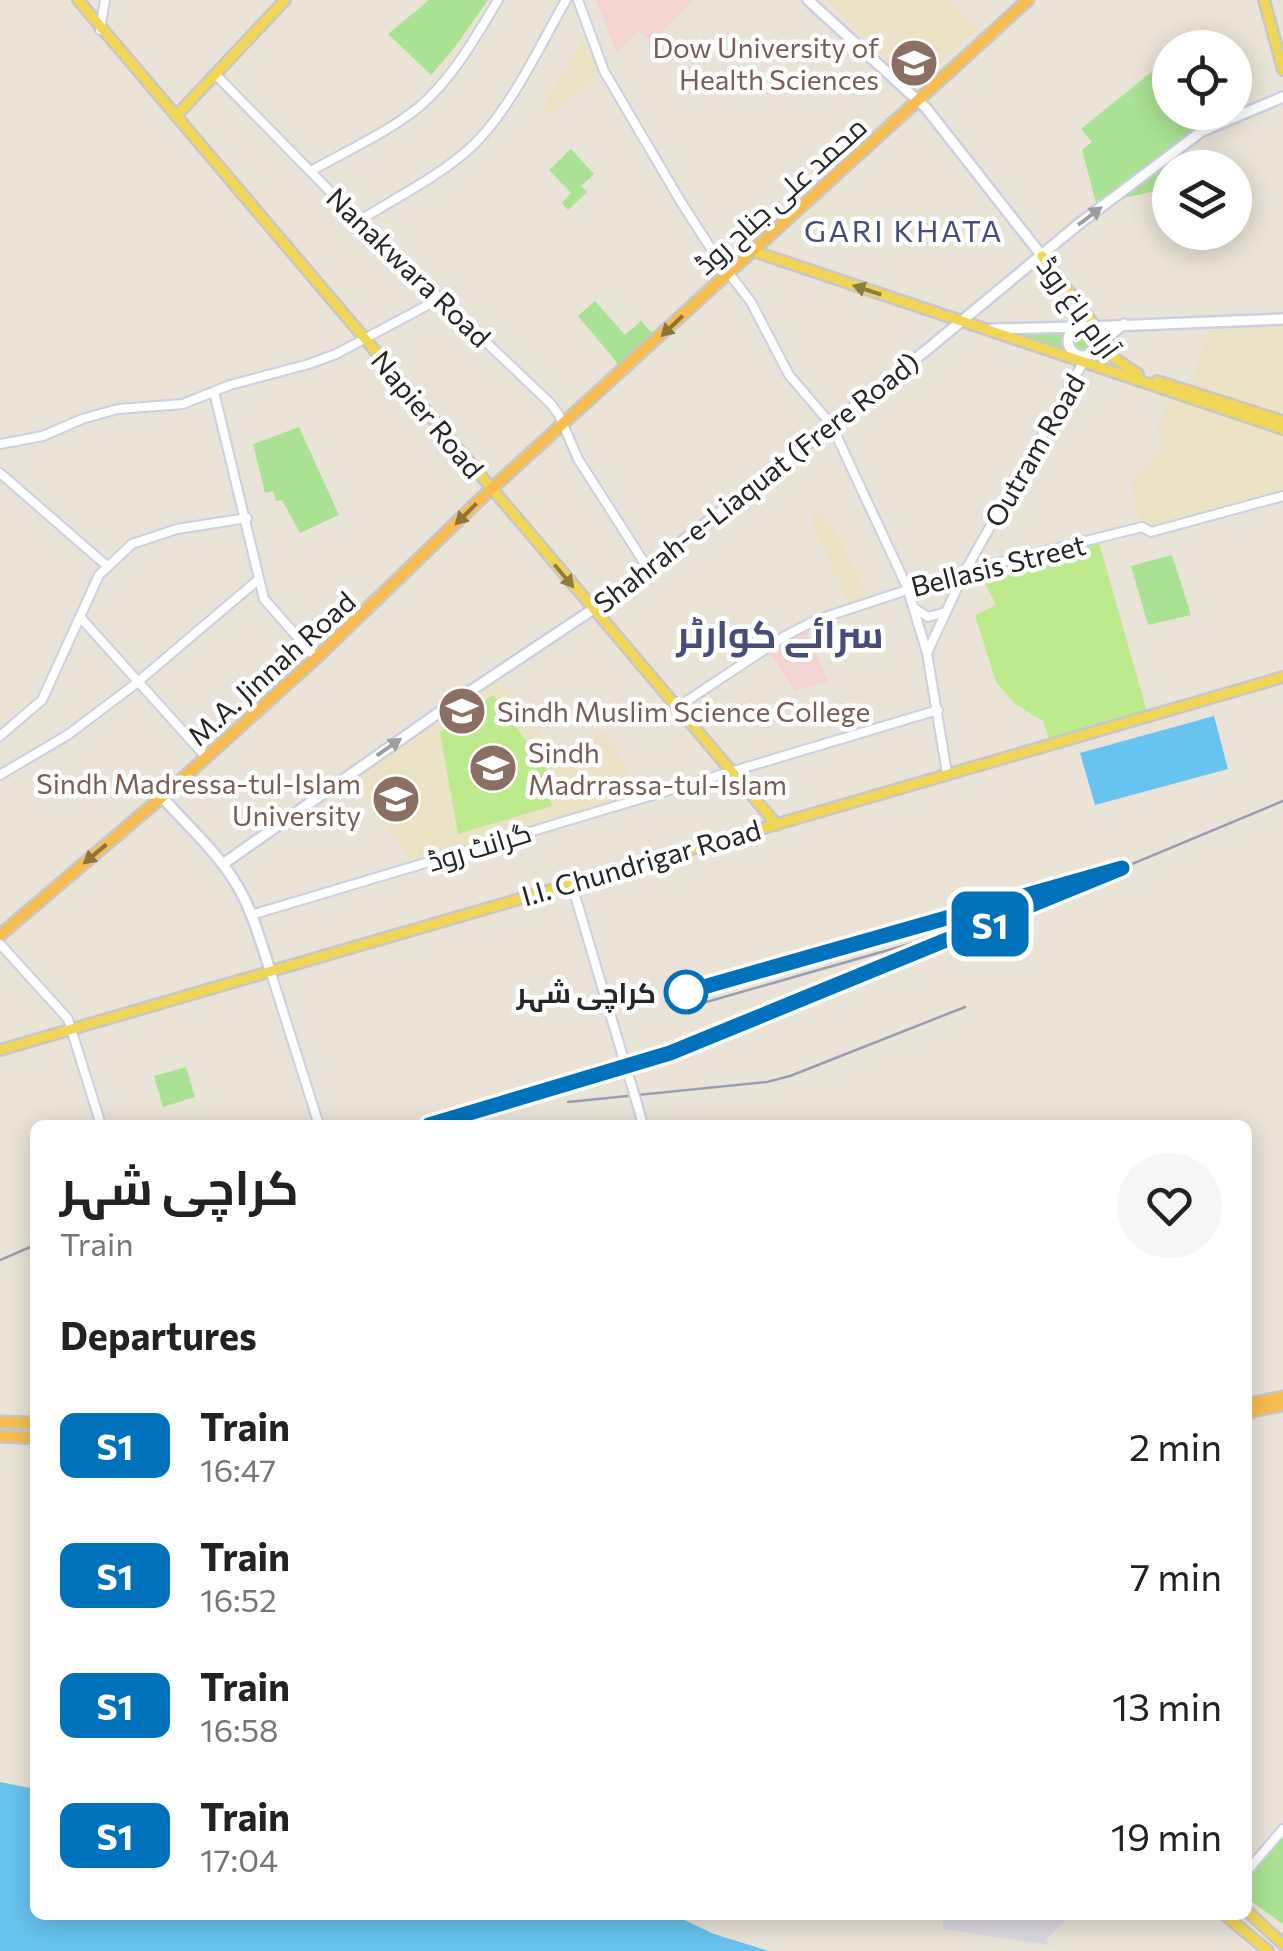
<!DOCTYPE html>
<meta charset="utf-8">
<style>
:root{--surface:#fff;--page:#f6f6f6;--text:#222;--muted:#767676}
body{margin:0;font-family:Commissioner,Cairo,sans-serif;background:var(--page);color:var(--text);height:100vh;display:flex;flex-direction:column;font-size:38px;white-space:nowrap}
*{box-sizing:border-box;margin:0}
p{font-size:32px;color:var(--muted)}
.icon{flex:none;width:55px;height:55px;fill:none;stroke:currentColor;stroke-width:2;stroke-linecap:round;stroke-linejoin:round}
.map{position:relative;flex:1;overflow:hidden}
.drawer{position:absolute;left:30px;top:1120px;width:1222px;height:800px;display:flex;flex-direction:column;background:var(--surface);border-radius:15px;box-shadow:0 5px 25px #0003}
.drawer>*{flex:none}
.badge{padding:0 20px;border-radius:15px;font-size:35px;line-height:65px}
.fabs{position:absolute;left:1152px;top:30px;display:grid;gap:20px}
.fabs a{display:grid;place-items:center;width:100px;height:100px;border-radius:50%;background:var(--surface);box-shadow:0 5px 25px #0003;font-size:50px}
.map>.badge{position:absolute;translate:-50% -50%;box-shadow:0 0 0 5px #fff}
h2{padding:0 30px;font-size:38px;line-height:90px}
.round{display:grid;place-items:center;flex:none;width:105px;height:105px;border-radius:52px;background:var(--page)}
.headline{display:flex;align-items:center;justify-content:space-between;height:170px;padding:0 30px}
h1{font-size:48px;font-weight:700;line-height:75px}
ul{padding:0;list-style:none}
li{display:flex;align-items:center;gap:30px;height:130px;padding:0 30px}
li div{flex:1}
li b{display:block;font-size:38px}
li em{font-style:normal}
li .badge{min-width:110px;font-weight:700;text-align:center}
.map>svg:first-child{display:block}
</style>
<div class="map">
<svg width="1283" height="1951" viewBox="0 0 1283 1951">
<rect width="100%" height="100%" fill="#eae3d7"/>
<!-- industrial -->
<path fill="#dcd8e2" d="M 943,1915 L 1070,1915 L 1046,1940 L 1050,1945 L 943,1929 Z"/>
<!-- education -->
<path fill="#ece2c6" d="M 825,0 L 950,0 L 978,28 L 913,87 Z
M 589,29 L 604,71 L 551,113 L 543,107 Z
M 1283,319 L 1283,496 L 1151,532 L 1141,525 L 1130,481 L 1141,475 L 1163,450 L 1157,430 L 1164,409 L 1174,387 L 1188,390 L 1213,321 Z
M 818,505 L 827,526 L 833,525 L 869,600 L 851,608 L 811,522 Z
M 496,673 L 560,761 L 605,731 L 642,796 L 414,866 L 350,774 Z"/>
<!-- medical -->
<path fill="#f2d4d3" d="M 596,0 L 694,0 L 651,43 L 639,31 L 617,54 Z
M 804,626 L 828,681 L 795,691 L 766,648 Z"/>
<!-- green -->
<path fill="#a9e292" d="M 429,0 L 488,0 L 455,47 L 431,75 L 388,34 Z
M 1170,57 L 1170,112 L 1200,113 L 1202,131 L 1159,164 L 1170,180 L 1170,188 L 1109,201 L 1098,210 L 1082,150 L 1092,142 L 1081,129 Z
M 571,149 L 594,174 L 581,186 L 587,192 L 568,210 L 562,203 L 571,193 L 549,170 Z
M 595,301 L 625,335 L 641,321 L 658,339 L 624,371 L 578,316 Z
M 1081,326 L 1094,332 L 1098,339 L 1094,350 L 1085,355 L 1004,334 L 1073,330 Z
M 299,427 L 339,515 L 300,533 L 282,500 L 276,501 L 273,491 L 265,493 L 253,444 Z
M 1172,555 L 1191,615 L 1148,625 L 1131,566 Z
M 186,1067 L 195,1097 L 163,1107 L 154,1076 Z
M 1283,1836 L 1283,1924 L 1248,1899 L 1248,1877 Z"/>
<!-- pitch -->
<path fill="#bdea8d" d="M 1098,539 L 1147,712 L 1051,744 L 1043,721 L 1015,704 L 996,682 L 975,615 L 996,605 L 983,579 L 965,571 Z
M 493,695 L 550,774 L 544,778 L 552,806 L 458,834 L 440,732 Z"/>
<!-- water -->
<path fill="#67c3ef" d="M 1214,716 L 1228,769 L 1095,805 L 1080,753 Z
M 0,1782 L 35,1789 L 35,1915 L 674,1915 L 714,1934 L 769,1951 L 0,1951 Z"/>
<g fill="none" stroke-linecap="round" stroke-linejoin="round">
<!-- tertiary casing -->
<g stroke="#cdcfe0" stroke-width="12">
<path id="tertiary" d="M 578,0 L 604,71 L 681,202 L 717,258 L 751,302 L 789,375 L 831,424 L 907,587 L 927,653 L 947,773
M 100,30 L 105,0
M 215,74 L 359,221 L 551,404 L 559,415 L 578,459 L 647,567
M 311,171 C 346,151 387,133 419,107 C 453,78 475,38 498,0
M 359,221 C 395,198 438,177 469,149 C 509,113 539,47 566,0
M 214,392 L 264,599 L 316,658
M 0,444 L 43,436 L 82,419 L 118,409 L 183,404 L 230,385 L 309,364 L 336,354 L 441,298
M 0,473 L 107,566
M 914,608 L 928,617 L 946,612
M 80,617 L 206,757
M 927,653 L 965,571 L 1088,354
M 676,708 L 785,636 L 816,620 L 965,571 L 1142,527 L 1151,532 L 1283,496
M 0,736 L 42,700 L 99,575 L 132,544 L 177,529 L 247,518
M 0,775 L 69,734 L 134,685 L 259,579
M 571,882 L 620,1047
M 251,915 L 938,710
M 0,944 L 68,1019 L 101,1125
M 270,970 L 319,1125
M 636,1100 L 643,1125
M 1248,1870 L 1283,1829"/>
</g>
<!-- secondary casing -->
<g stroke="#cdcfe0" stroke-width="14">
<path id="secondary" d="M 808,0 L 926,108 L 1042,256
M1068 341a15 15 0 1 1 30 0a15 15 0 1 1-30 0Z
M 1088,327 L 1283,319
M 992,329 L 1077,327
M 1099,344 L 1124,324
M 162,797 C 186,824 215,850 235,882 C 252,909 260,940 270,970
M 223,864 L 454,702 L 592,610 L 736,500 L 929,348 L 1080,223 L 1202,131 L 1283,97"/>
</g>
<!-- primary casing -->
<g stroke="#c7c7c7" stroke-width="14">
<path id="primary" d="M 78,0 L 777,825
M 1264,0 L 1283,70
M 176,116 L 285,0
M 753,251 L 1283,429
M 1042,256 L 1095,326 L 1114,358 L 1138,374
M 1157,381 L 1283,421
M 0,1050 L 1283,677
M 1248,1912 L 1283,1944
M 1225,1915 L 1268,1951"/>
</g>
<!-- trunk casing -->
<g stroke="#c7c7c7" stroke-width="15">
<path id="trunk" d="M 0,935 L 162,797 L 316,658 L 491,489 L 1028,0
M 1248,1404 L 1283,1397
M 1248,1412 L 1283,1405
M 0,1422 L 35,1423
M 0,1436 L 35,1438"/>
</g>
<!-- tertiary -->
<use href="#tertiary" stroke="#fff" stroke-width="8"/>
<!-- secondary -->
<use href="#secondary" stroke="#fff" stroke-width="9"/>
<!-- primary -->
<use href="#primary" stroke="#f1d655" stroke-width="9"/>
<!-- trunk -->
<use href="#trunk" stroke="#f8bd51" stroke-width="10"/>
<!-- rail -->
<path stroke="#9a9db2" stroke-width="2.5" d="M 687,991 L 1028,895
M 689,1007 L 913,943
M 568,1102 L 767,1082 L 790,1076 L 965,1007
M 448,1125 L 669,1057 L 1283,801
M 0,1260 L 35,1245"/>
<!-- tertiary-bridge casing -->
<g stroke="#cdcfe0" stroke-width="12" stroke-linecap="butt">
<path id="tertiary-bridge" d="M 620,1047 L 636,1100"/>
</g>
<!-- tertiary-bridge -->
<use href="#tertiary-bridge" stroke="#fff" stroke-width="8"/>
</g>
<!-- one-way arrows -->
<defs><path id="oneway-solid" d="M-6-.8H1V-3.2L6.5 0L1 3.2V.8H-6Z" transform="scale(2.5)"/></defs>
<g fill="#9d9d9d">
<use href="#oneway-solid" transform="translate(1090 216) rotate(-37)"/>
<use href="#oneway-solid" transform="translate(389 747) rotate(-35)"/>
</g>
<g fill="#8c7e3e">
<use href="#oneway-solid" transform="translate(867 290) rotate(-162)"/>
<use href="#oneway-solid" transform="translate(564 576) rotate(50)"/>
</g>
<g fill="#8f723c">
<use href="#oneway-solid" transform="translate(672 326) rotate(136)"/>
<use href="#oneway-solid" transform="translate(466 514) rotate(135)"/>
<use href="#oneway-solid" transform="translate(95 854) rotate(140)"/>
</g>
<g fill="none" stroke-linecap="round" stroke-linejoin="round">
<!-- line casing -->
<g stroke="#fff" stroke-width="22">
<path id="line" d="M 429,1125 L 670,1053 L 1122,868 L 686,992"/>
</g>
<!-- line -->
<use href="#line" stroke="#0072bc" stroke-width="15"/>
</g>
<!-- icons -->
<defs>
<g id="university-disc" transform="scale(2.5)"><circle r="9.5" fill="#8d6e63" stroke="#fff"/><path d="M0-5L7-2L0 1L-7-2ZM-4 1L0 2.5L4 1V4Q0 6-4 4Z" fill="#fff"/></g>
</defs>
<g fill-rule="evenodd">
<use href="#university-disc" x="914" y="63"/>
<use href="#university-disc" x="462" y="711"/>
<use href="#university-disc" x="493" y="768"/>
<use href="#university-disc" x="396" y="799"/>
</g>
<!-- markers -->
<circle fill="#fff" stroke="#0072bc" stroke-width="5" cx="686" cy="992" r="20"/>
<g text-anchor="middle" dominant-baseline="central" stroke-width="9" stroke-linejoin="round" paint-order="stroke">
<!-- education labels -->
<g font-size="28" fill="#785e54" stroke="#fff" text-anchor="end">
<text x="879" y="47">Dow University of<tspan x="879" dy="32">Health Sciences</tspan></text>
<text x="497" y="711" text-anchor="start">Sindh Muslim Science College</text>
<text x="528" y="752" text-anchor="start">Sindh<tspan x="528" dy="32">Madrrassa-tul-Islam</tspan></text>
<text x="361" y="783">Sindh Madressa-tul-Islam<tspan x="361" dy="32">University</tspan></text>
</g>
<!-- street labels -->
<g font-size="28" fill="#262626" stroke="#fff">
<text transform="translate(780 195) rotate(-42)">محمد علی جناح روڈ</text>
<text transform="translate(409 267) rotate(44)">Nanakwara Road</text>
<text transform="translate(1079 307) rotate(54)">آرام باغ روڈ</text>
<text transform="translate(428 414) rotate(50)">Napier Road</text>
<text transform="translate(1034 450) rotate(-60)">Outram Road</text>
<text transform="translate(756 482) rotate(-38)">Shahrah-e-Liaquat (Frere Road)</text>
<text transform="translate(998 565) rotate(-14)">Bellasis Street</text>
<text transform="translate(271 668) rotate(-42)">M.A. Jinnah Road</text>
<text transform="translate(479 846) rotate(-17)">گرانٹ روڈ</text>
<text transform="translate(641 862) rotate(-16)">I.I. Chundrigar Road</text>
</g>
<!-- stop labels -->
<g font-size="28" font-weight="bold" fill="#262626" stroke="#fff" text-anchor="end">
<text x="656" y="992">کراچی شہر</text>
</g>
<!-- neighbourhood labels -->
<g font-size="30" letter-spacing="2.5" fill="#474d77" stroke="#fff">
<text x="904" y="229">GARI KHATA</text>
</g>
<!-- district labels -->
<g font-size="38" font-weight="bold" fill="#474d77" stroke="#fff">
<text x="780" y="632">سرائے کوارٹر</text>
</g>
</g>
</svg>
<div class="fabs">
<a><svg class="icon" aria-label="locate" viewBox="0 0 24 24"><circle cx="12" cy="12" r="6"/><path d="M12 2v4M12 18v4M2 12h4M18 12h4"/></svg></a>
<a><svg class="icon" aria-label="layers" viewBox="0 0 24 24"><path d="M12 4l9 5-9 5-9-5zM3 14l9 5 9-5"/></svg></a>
</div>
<b class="badge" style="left:990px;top:924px;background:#0072bc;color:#fff">S1</b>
<section class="drawer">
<div class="headline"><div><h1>کراچی شہر</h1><p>Train</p></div><a class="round"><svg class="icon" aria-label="heart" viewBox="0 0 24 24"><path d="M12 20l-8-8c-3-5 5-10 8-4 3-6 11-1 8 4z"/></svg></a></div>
<h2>Departures</h2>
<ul>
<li><span class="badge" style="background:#0072bc;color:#fff">S1</span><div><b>Train</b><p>16:47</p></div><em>2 min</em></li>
<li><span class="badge" style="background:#0072bc;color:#fff">S1</span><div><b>Train</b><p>16:52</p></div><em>7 min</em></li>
<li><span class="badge" style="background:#0072bc;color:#fff">S1</span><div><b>Train</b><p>16:58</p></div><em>13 min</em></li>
<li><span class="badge" style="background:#0072bc;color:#fff">S1</span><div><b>Train</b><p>17:04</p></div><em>19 min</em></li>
</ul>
</section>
</div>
